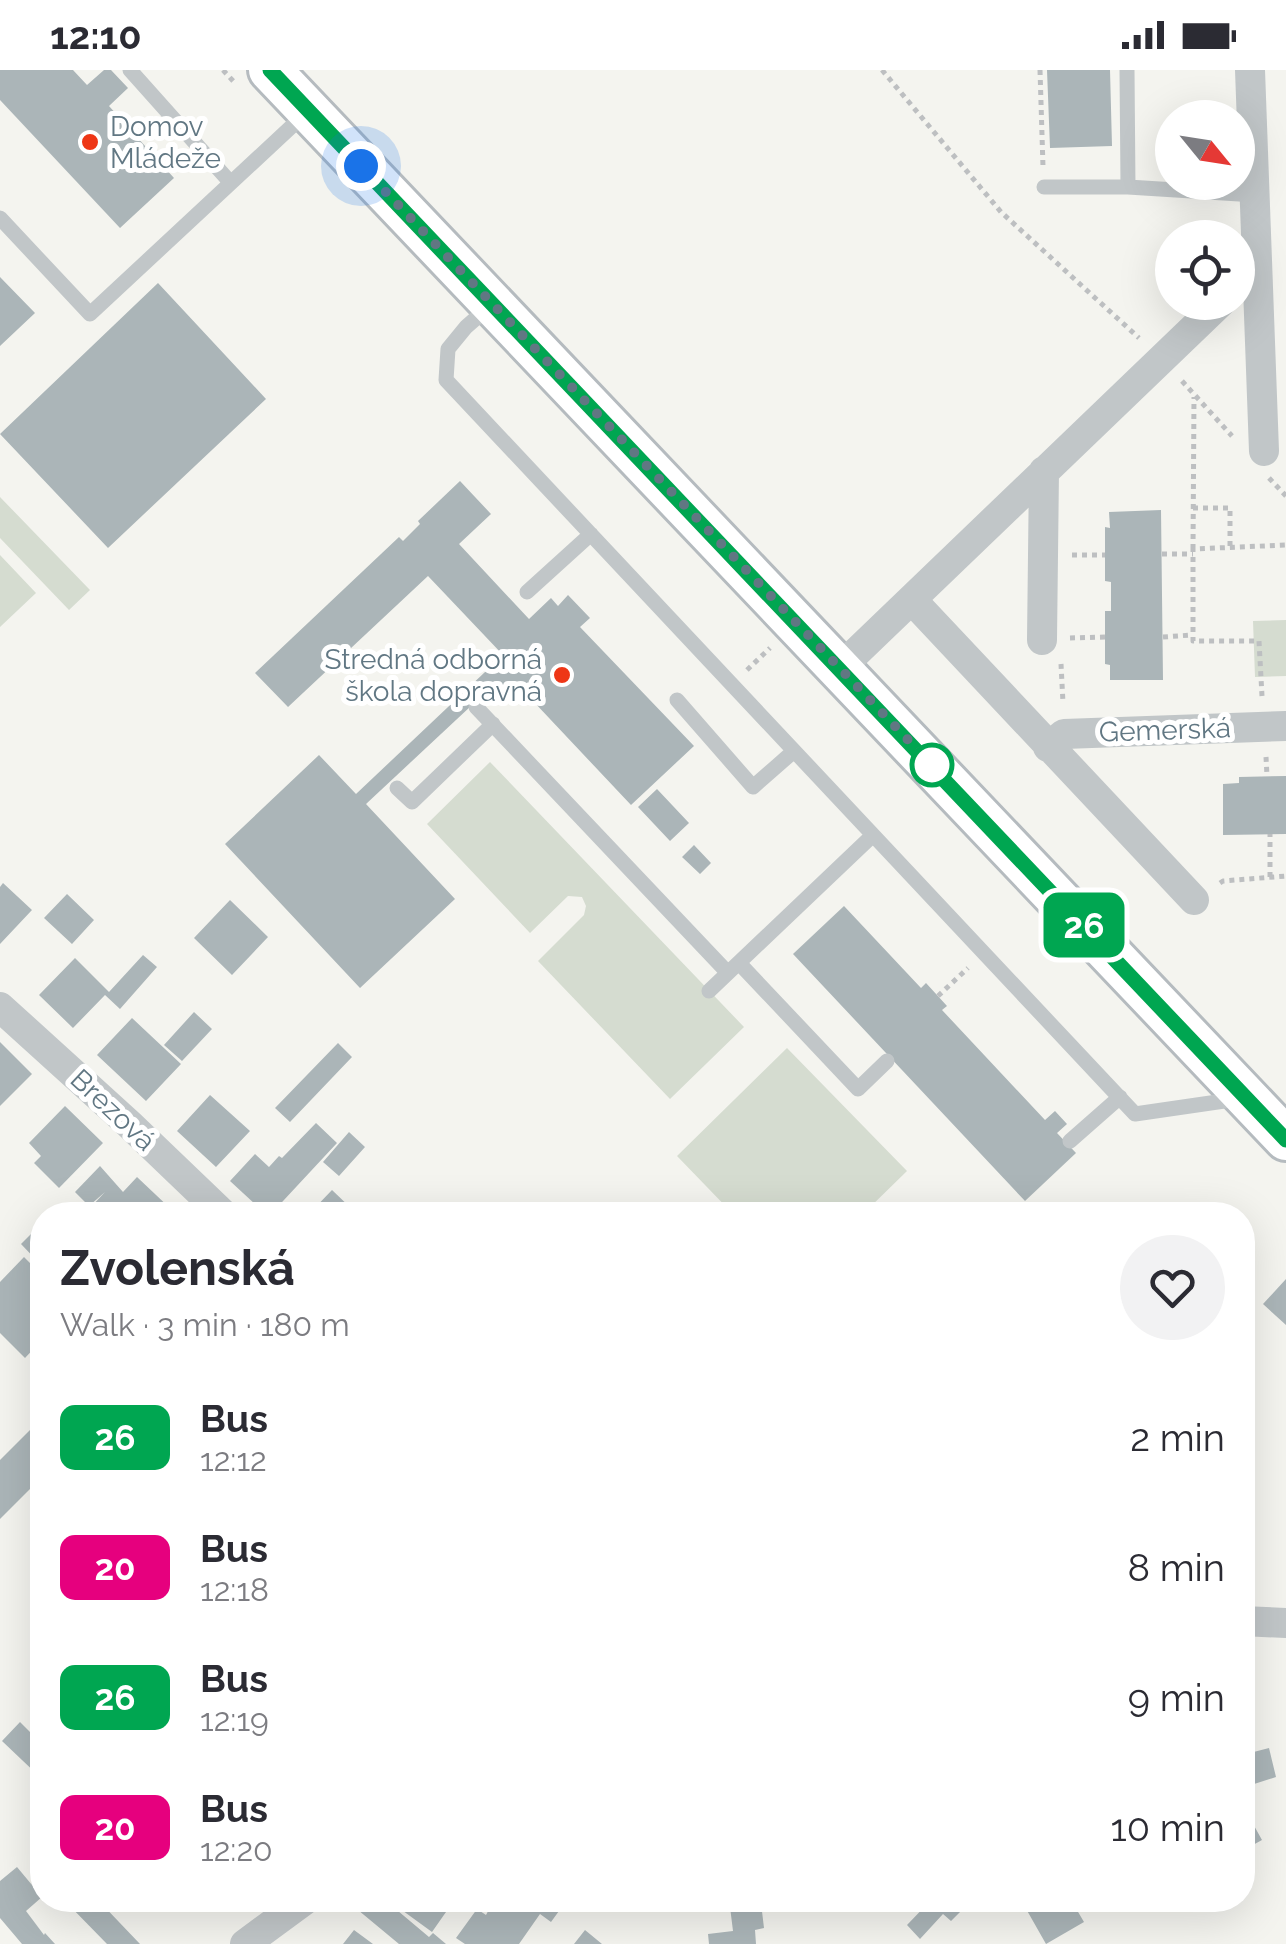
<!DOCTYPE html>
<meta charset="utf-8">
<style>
:root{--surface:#fff;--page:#f2f2f3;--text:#2b2b33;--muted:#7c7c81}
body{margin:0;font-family:Raleway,sans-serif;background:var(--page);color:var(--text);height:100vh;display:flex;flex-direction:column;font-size:38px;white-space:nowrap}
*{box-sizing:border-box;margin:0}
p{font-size:32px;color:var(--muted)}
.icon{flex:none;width:55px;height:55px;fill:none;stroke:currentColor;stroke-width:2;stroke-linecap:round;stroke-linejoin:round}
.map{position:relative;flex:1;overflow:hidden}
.sheet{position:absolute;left:30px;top:1132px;width:1225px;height:710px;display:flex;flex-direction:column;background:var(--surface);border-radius:40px;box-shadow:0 10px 40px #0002}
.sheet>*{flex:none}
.badge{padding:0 20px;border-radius:15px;font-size:35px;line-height:65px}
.needle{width:65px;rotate:120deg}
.controls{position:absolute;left:1155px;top:30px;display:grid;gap:20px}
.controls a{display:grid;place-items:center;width:100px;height:100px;border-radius:50%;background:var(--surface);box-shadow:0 10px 40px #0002;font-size:50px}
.you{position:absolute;width:50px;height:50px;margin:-25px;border:8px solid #fff;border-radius:50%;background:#1a73e8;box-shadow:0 0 0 15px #1a73e833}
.map>.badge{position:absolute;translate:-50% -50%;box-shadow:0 0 0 5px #fff}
.round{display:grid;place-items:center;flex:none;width:105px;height:105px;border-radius:52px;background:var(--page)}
.headline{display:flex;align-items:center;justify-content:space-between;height:170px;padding:0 30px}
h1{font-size:48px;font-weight:700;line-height:75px}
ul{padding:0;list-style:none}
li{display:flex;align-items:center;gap:30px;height:130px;padding:0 30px}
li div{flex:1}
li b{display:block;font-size:38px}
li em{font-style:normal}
li .badge{min-width:110px;font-weight:700;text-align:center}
.status{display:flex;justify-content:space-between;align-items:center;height:70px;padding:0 50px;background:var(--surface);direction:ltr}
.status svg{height:28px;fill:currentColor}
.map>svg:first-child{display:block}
</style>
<div class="status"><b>12:10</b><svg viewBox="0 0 49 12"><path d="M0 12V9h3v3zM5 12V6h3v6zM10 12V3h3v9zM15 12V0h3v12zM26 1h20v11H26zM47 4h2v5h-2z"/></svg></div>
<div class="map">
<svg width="1286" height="1874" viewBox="0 0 1286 1874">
<rect width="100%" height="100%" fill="#f4f4ef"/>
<!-- green -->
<path fill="#d5dcd0" d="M 0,427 L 90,520 L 69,540 L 0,468 Z
M 0,485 L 36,523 L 0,557 Z
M 1286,550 L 1286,606 L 1255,607 L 1253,551 Z
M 490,692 L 744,957 L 670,1029 L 538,891 L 584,845 L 586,836 L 582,827 L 568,826 L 530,863 L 427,754 Z
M 787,978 L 907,1101 L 862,1145 L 734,1145 L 677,1086 Z"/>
<!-- building -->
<path fill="#abb5b8" d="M 0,0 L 73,0 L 87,15 L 104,0 L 111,0 L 128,18 L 109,36 L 174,108 L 120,158 L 0,30 Z
M 1047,0 L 1110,0 L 1112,76 L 1050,78 Z
M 0,207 L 35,243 L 0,276 Z
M 158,213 L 266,329 L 108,478 L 0,364 Z
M 460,411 L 491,444 L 459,474 L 529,549 L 551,528 L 558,536 L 568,525 L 590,548 L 580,557 L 694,676 L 631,735 L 517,614 L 497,633 L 486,622 L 366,734 L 455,829 L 360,918 L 225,774 L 319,685 L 356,724 L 503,585 L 428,506 L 288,637 L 255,603 L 399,467 L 403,471 L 420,454 L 418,451 Z
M 1161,440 L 1163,610 L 1110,610 L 1110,595 L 1105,594 L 1105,541 L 1111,541 L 1111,512 L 1105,511 L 1105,457 L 1110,458 L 1109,442 Z
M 1286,706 L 1286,764 L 1223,765 L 1223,714 L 1239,713 L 1239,707 Z
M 657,719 L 689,753 L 670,771 L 638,737 Z
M 694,775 L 711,793 L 700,804 L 682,787 Z
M 3,813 L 32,840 L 0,874 L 0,817 Z
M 67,824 L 94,850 L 72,874 L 44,848 Z
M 230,830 L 268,867 L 232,905 L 194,868 Z
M 844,836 L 921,918 L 926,913 L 947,936 L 942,940 L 1045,1050 L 1055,1041 L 1067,1054 L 1057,1063 L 1076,1083 L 1025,1131 L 793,884 Z
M 143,885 L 157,897 L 120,939 L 105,925 L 73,958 L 39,925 L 75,888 L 109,922 Z
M 194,942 L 212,959 L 182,991 L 164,975 Z
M 132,948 L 181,994 L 146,1031 L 97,985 Z
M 0,972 L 32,1004 L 0,1036 Z
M 338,973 L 352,987 L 290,1052 L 275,1038 Z
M 210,1025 L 250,1061 L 216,1097 L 177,1061 Z
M 65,1036 L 103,1073 L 59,1118 L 34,1093 L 41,1086 L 29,1073 Z
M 316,1053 L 337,1073 L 270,1145 L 267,1145 L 230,1111 L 255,1084 L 269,1097 L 279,1086 L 282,1088 Z
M 349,1062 L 365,1077 L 339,1106 L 323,1092 Z
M 100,1096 L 123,1122 L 137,1107 L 174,1142 L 171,1145 L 98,1145 L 90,1138 L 105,1122 L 89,1136 L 75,1122 Z
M 332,1120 L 355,1142 L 352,1145 L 308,1145 Z
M 39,1156 L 42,1160 L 42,1196 L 21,1174 Z
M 24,1187 L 42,1205 L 42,1270 L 25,1288 L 0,1263 L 0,1212 Z
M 1286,1209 L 1286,1255 L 1263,1234 Z
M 42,1348 L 42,1407 L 0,1449 L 0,1390 Z
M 20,1652 L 42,1674 L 42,1709 L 2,1671 Z
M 1269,1678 L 1276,1707 L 1251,1715 L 1242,1685 Z
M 1242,1734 L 1262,1770 L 1242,1781 Z
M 17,1797 L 42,1827 L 26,1841 L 44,1865 L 45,1863 L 55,1874 L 22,1874 L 0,1848 L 0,1811 Z
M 64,1830 L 98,1830 L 140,1874 L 107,1874 Z
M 367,1830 L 385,1830 L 429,1867 L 433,1863 L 446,1874 L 399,1874 L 358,1840 Z
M 388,1830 L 450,1830 L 453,1832 L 432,1862 Z
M 494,1830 L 567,1830 L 551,1852 L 540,1844 L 519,1874 L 465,1874 L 456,1868 L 477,1839 L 486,1845 Z
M 931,1830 L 952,1830 L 962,1840 L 951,1851 L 943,1844 L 920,1869 L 907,1855 Z
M 1037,1830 L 1071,1830 L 1084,1852 L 1046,1874 L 1025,1837 Z
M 761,1833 L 764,1858 L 755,1860 L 756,1874 L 709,1874 L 708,1864 L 733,1861 L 730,1837 Z
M 354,1860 L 373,1874 L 343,1874 Z
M 585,1860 L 602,1874 L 574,1874 Z"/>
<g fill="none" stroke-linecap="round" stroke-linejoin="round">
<!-- secondary casing -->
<g stroke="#b5bbbf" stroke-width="48">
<path id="secondary" d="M 270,0 L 1286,1069"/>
</g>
<!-- path -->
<path stroke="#bdbfc1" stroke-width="5" stroke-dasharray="5 5" stroke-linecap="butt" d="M 223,0 L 234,12
M 882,0 L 1001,142 L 1139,268
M 1040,0 L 1043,97
M 1182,311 L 1232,366
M 1269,408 L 1286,426
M 1193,438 L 1230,438 L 1230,477
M 1193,479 L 1194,327
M 1162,484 L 1193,484
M 1072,485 L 1105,485
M 1163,567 L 1192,565
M 1070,568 L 1105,567
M 1061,594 L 1063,633
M 747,600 L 770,578
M 1262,626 L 1259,571 L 1193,571 L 1193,479 L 1286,475
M 1266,687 L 1267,706
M 1270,807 L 1270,764
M 1220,813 L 1223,811 L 1286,806
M 938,926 L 968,898"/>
<!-- lane -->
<path stroke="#c1c6c8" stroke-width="15" d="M 130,0 L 230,112
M 1127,0 L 1128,117 L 1255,125
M 1044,117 L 1128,117
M 0,148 L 90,244 L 306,43
M 490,236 L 466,257 L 448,279 L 446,310 L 1135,1044 L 1238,1029
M 527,522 L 591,464
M 677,630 L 753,717 L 794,681
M 476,637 L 728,903
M 397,718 L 412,732 L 493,654
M 739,893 L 858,1019 L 887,991
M 709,921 L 873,765
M 1070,1071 L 1120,1027"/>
<!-- street -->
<path stroke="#c1c6c8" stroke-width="30" d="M 1250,0 L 1264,381
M 912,530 L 1194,830
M 1042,570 L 1044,401
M 840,598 L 1221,232
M 1048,677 L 1064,664 L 1286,656
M 0,937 L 129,1054 L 224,1145
M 1242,1551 L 1286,1553
M 245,1874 L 305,1830"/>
<!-- secondary -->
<use href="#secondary" stroke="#fff" stroke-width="42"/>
</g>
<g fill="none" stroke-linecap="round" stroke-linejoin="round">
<!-- line casing -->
<g stroke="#fff" stroke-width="22">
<path id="line" d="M 270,0 L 1286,1070"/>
</g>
<!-- line -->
<use href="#line" stroke="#00a651" stroke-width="15"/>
<!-- walk -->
<path stroke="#617783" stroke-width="10" stroke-dasharray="0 18" d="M 361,96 L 934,697 L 932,695"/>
</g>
<!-- markers -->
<g fill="#ee3616" stroke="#fff" stroke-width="4">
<circle cx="90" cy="72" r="10"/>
<circle cx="562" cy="605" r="10"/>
</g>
<circle fill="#fff" stroke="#00a651" stroke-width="5" cx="932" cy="695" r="20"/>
<g text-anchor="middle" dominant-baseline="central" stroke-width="10" stroke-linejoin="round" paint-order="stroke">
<!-- poi labels -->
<g font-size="28" fill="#617783" stroke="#fff" text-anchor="start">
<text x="110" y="56">Domov<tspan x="110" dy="32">Mládeže</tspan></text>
<text x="542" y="589" text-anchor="end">Stredná odborná<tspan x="542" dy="32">škola dopravná</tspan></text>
</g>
<!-- street labels -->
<g font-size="28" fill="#617783" stroke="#fff">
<text transform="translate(1165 660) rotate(-2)">Gemerská</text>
<text transform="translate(113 1040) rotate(43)">Brezová</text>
</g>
</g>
</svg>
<div class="controls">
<a><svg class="needle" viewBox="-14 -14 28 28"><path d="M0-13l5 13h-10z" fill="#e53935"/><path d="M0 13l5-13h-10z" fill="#7c7c81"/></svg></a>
<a><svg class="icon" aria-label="locate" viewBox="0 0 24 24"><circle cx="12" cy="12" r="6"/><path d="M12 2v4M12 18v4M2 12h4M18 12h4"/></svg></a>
</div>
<div class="you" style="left:361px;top:96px"></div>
<b class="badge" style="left:1084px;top:855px;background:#00a651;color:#fff">26</b>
<section class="sheet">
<div class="headline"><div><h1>Zvolenská</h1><p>Walk · 3 min · 180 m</p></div><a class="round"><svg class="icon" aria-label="heart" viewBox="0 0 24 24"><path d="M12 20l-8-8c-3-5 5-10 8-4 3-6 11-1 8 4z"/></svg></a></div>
<ul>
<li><span class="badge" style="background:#00a651;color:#fff">26</span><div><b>Bus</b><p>12:12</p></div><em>2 min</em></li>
<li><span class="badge" style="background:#e6007e;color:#fff">20</span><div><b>Bus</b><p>12:18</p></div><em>8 min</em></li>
<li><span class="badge" style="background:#00a651;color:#fff">26</span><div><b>Bus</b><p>12:19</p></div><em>9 min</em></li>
<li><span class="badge" style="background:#e6007e;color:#fff">20</span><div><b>Bus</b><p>12:20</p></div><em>10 min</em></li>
</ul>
</section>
</div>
